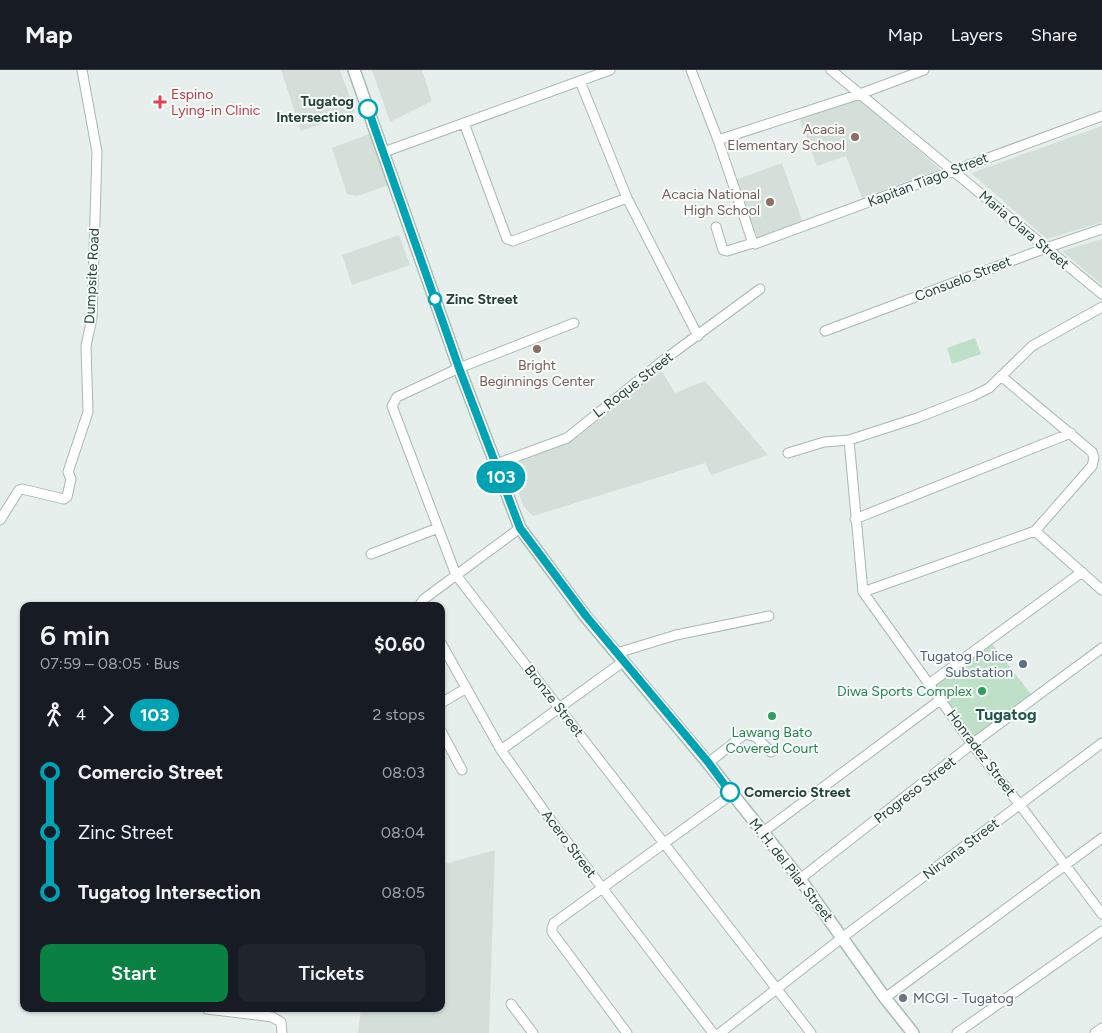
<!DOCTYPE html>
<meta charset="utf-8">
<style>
:root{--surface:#171b24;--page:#20242c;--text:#f1f3f6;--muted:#9ea1a6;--line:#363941;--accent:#0b8043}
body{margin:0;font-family:Figtree,sans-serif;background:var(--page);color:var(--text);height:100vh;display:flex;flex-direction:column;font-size:19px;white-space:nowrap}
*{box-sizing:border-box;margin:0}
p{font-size:16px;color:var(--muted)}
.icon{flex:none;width:28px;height:28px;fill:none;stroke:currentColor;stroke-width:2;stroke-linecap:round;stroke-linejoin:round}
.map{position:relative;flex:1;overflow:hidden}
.sheet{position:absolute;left:20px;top:532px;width:425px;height:410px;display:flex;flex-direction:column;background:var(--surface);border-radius:10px;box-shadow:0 1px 4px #0004}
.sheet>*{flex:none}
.badge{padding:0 10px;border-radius:16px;font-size:18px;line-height:32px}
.map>.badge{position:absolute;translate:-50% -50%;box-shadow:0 0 0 2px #fff}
.legs{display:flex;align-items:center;gap:8px;height:55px;padding:0 20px;font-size:16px}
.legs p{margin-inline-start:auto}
.overview{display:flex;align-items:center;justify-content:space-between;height:85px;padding:0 20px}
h1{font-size:28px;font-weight:600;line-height:38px}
.primary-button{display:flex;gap:10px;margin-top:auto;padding:10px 20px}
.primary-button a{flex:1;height:58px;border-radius:10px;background:var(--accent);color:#fff;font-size:20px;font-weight:600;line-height:58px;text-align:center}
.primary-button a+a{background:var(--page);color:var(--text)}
ul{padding:0 20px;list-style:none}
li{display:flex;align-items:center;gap:18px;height:60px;font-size:19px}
li i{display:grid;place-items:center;width:8px;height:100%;margin:0 6px;background:currentColor}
li i::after{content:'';width:12px;height:12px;margin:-6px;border:4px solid;border-radius:50%;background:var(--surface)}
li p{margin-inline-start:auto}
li:first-child i{background:linear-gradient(#0000 50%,currentColor 0)}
li:last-child i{background:linear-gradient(currentColor 50%,#0000 0)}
header{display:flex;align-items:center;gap:30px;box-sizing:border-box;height:70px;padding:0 25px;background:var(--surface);border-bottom:1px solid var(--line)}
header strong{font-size:24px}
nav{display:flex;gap:28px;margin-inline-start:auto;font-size:18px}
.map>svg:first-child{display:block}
</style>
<header>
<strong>Map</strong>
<nav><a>Map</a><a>Layers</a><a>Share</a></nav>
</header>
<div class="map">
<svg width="1102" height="963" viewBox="0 0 1102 963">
<rect width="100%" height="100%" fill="#e6efeb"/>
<!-- built -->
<path fill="#d4dfda" d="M 281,0 L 340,0 L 355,42 L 301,61 Z
M 372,0 L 422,0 L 432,31 L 390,52 Z
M 857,28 L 940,99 L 862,128 L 846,86 L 817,96 L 799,48 Z
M 1102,56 L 1102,152 L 1047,169 L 971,103 Z
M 374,62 L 392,114 L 357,126 L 347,124 L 332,78 Z
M 782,93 L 803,153 L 759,171 L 735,110 Z
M 399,165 L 410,195 L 352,215 L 342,185 Z
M 1102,169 L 1102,215 L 1062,181 Z
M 660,298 L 675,323 L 705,311 L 768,385 L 711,405 L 705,393 L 533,446 L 524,437 L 507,394 L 579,366 Z
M 495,780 L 489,963 L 358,963 L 361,939 L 441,939 L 441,795 Z"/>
<!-- green -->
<path fill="#bfe0c8" d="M 975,268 L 981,284 L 952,294 L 947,278 Z
M 990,571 L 1033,627 L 973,672 L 931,614 Z"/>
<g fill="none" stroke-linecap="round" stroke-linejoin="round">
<!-- minor casing -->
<g stroke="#a8b8b2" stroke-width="11">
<path id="minor" d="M 691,0 L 718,70 L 753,173 L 755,174 L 1102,46
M 831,0 L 1102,224
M 580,11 L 627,128 L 698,266
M 464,53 L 507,169 L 513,171 L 518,169 L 627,128
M 718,70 L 860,24 L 924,0
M 384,82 L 610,0
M 716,157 L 723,180 L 727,181 L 753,173
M 574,253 L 459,298 L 397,327 L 392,336 L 456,505 L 811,963
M 825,261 L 1046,178 L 1102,159
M 849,370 L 863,522 L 972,674 L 1020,735 L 1102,844
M 788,383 L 824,372 L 849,370 L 917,348 L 973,326 L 989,318 L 1032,276 L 1102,237
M 496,394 L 567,368 L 665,289 L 760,219
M 855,449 L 1071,363
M 0,450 L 19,420 L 22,419 L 64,429 L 67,427 L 71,409 L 68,402 L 88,342 L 86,276 L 92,248 L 97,82 L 82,0
M 1035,461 L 1102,520
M 371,484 L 438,458
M 863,522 L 1035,461 L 1092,396 L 1094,388 L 1092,382 L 1001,306
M 422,536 L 421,533 L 424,529 L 520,458
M 441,573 L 501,680 L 552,752 L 713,963
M 617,583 L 676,565 L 769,546
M 929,614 L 1082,502
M 441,633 L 465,619
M 441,661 L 462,700
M 501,680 L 624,591
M 708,693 L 745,664 L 756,667 L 771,682
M 763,762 L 940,630
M 800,809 L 972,674 L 1102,578
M 885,928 L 1102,768
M 511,934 L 533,963
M 207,939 L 272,947 L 281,952 L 282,963
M 627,963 L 552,862 L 552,858 L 554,853 L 732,724
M 720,963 L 843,867 L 1102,673
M 957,963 L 1102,861
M 1095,963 L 1102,958"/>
</g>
<!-- secondary casing -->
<g stroke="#a4bbb3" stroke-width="14">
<path id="secondary" d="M 354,0 L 459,298 L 520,458 L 586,547 L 708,693 L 800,809 L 885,928 L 913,963"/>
</g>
<!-- minor -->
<use href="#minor" stroke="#fff" stroke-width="9"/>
<!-- secondary -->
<use href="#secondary" stroke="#fff" stroke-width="11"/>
</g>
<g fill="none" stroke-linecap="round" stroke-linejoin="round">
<!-- line-1 casing -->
<g stroke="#fff" stroke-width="11">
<path id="line-1" d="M 368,39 L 459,298 L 520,458 L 586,546 L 708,692 L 730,722"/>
</g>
<!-- line-1 -->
<use href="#line-1" stroke="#00a3b4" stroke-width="8"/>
</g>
<!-- markers -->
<path fill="#e0444e" stroke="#f7fbf9" stroke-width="2" d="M157.5 24.5h5v5h5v5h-5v5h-5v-5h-5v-5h5z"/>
<g fill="#fff" stroke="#00a3b4" stroke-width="2.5">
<circle cx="368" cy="39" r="9"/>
<circle cx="435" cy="229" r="6"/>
<circle cx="730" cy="722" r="9"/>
</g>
<g fill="#8d6e63" stroke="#f7fbf9" stroke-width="2">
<circle cx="855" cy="67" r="5"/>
<circle cx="770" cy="132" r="5"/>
<circle cx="537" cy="279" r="5"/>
</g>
<circle fill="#5c6f8a" stroke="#f7fbf9" stroke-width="2" cx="1023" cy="594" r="5"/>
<g fill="#2e9e5b" stroke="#f7fbf9" stroke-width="2">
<circle cx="982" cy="621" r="5"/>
<circle cx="772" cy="646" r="5"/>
</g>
<circle fill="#6b7280" stroke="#f7fbf9" stroke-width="2" cx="903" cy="928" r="5"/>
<g text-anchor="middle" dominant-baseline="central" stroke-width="4" stroke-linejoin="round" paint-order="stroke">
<!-- health labels -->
<g font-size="14" fill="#be3a42" stroke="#f7fbf9" text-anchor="start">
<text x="171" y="24">Espino<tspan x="171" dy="16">Lying-in Clinic</tspan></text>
</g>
<!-- stop labels -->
<g font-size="14" font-weight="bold" fill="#24423a" stroke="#f7fbf9" text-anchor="start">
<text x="354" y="31" text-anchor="end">Tugatog<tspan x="354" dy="16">Intersection</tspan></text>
<text x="446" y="229">Zinc Street</text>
<text x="744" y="722">Comercio Street</text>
</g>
<!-- education labels -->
<g font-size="14" fill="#785e54" stroke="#f7fbf9" text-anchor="end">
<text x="845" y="59">Acacia<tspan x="845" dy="16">Elementary School</tspan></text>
<text x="760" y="124">Acacia National<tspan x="760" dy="16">High School</tspan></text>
<text x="537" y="295" text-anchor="middle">Bright<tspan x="537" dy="16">Beginnings Center</tspan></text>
</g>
<!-- street labels -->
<g font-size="14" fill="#24423a" stroke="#f7fbf9">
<text transform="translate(928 110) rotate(-21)">Kapitan Tiago Street</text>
<text transform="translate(1024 160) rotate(40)">Maria Clara Street</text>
<text transform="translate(92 206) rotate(-87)">Dumpsite Road</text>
<text transform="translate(963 209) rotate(-21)">Consuelo Street</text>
<text transform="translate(633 315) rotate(-38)">L. Roque Street</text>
<text transform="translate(554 631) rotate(52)">Bronze Street</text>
<text transform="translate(981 683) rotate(53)">Honradez Street</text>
<text transform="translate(915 720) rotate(-38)">Progreso Street</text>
<text transform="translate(569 774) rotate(53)">Acero Street</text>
<text transform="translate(961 779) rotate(-37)">Nirvana Street</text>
<text transform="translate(791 800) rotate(52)">M. H. del Pilar Street</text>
</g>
<!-- service labels -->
<g font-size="14" fill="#4e5e75" stroke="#f7fbf9" text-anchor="end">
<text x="1013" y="586">Tugatog Police<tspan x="1013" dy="16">Substation</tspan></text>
</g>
<!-- leisure labels -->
<g font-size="14" fill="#27864d" stroke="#f7fbf9" text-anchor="end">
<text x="972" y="621">Diwa Sports Complex</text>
<text x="772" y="662" text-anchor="middle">Lawang Bato<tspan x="772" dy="16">Covered Court</tspan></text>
</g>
<!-- worship labels -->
<g font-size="14" fill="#5b616d" stroke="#f7fbf9" text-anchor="start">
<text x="913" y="928">MCGI - Tugatog</text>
</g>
<!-- quarter labels -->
<g font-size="16" font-weight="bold" fill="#1f5548" stroke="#f7fbf9">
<text x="1006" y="644">Tugatog</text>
</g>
</g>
</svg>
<b class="badge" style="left:501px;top:407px;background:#00a3b4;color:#fff">103</b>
<section class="sheet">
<div class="overview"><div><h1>6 min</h1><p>07:59 – 08:05 · Bus</p></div><b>$0.60</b></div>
<div class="legs"><svg class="icon" aria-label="walk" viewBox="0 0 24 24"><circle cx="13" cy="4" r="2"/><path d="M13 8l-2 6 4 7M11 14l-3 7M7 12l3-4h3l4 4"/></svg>4<svg class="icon" aria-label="forward" viewBox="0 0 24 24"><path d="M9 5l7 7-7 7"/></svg><b class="badge" style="background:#00a3b4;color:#fff">103</b><p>2 stops</p></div>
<ul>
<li><i style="color:#00a3b4"></i><b>Comercio Street</b><p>08:03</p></li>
<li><i style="color:#00a3b4"></i><span>Zinc Street</span><p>08:04</p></li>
<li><i style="color:#00a3b4"></i><b>Tugatog Intersection</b><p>08:05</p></li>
</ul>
<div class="primary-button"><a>Start</a><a>Tickets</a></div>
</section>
</div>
